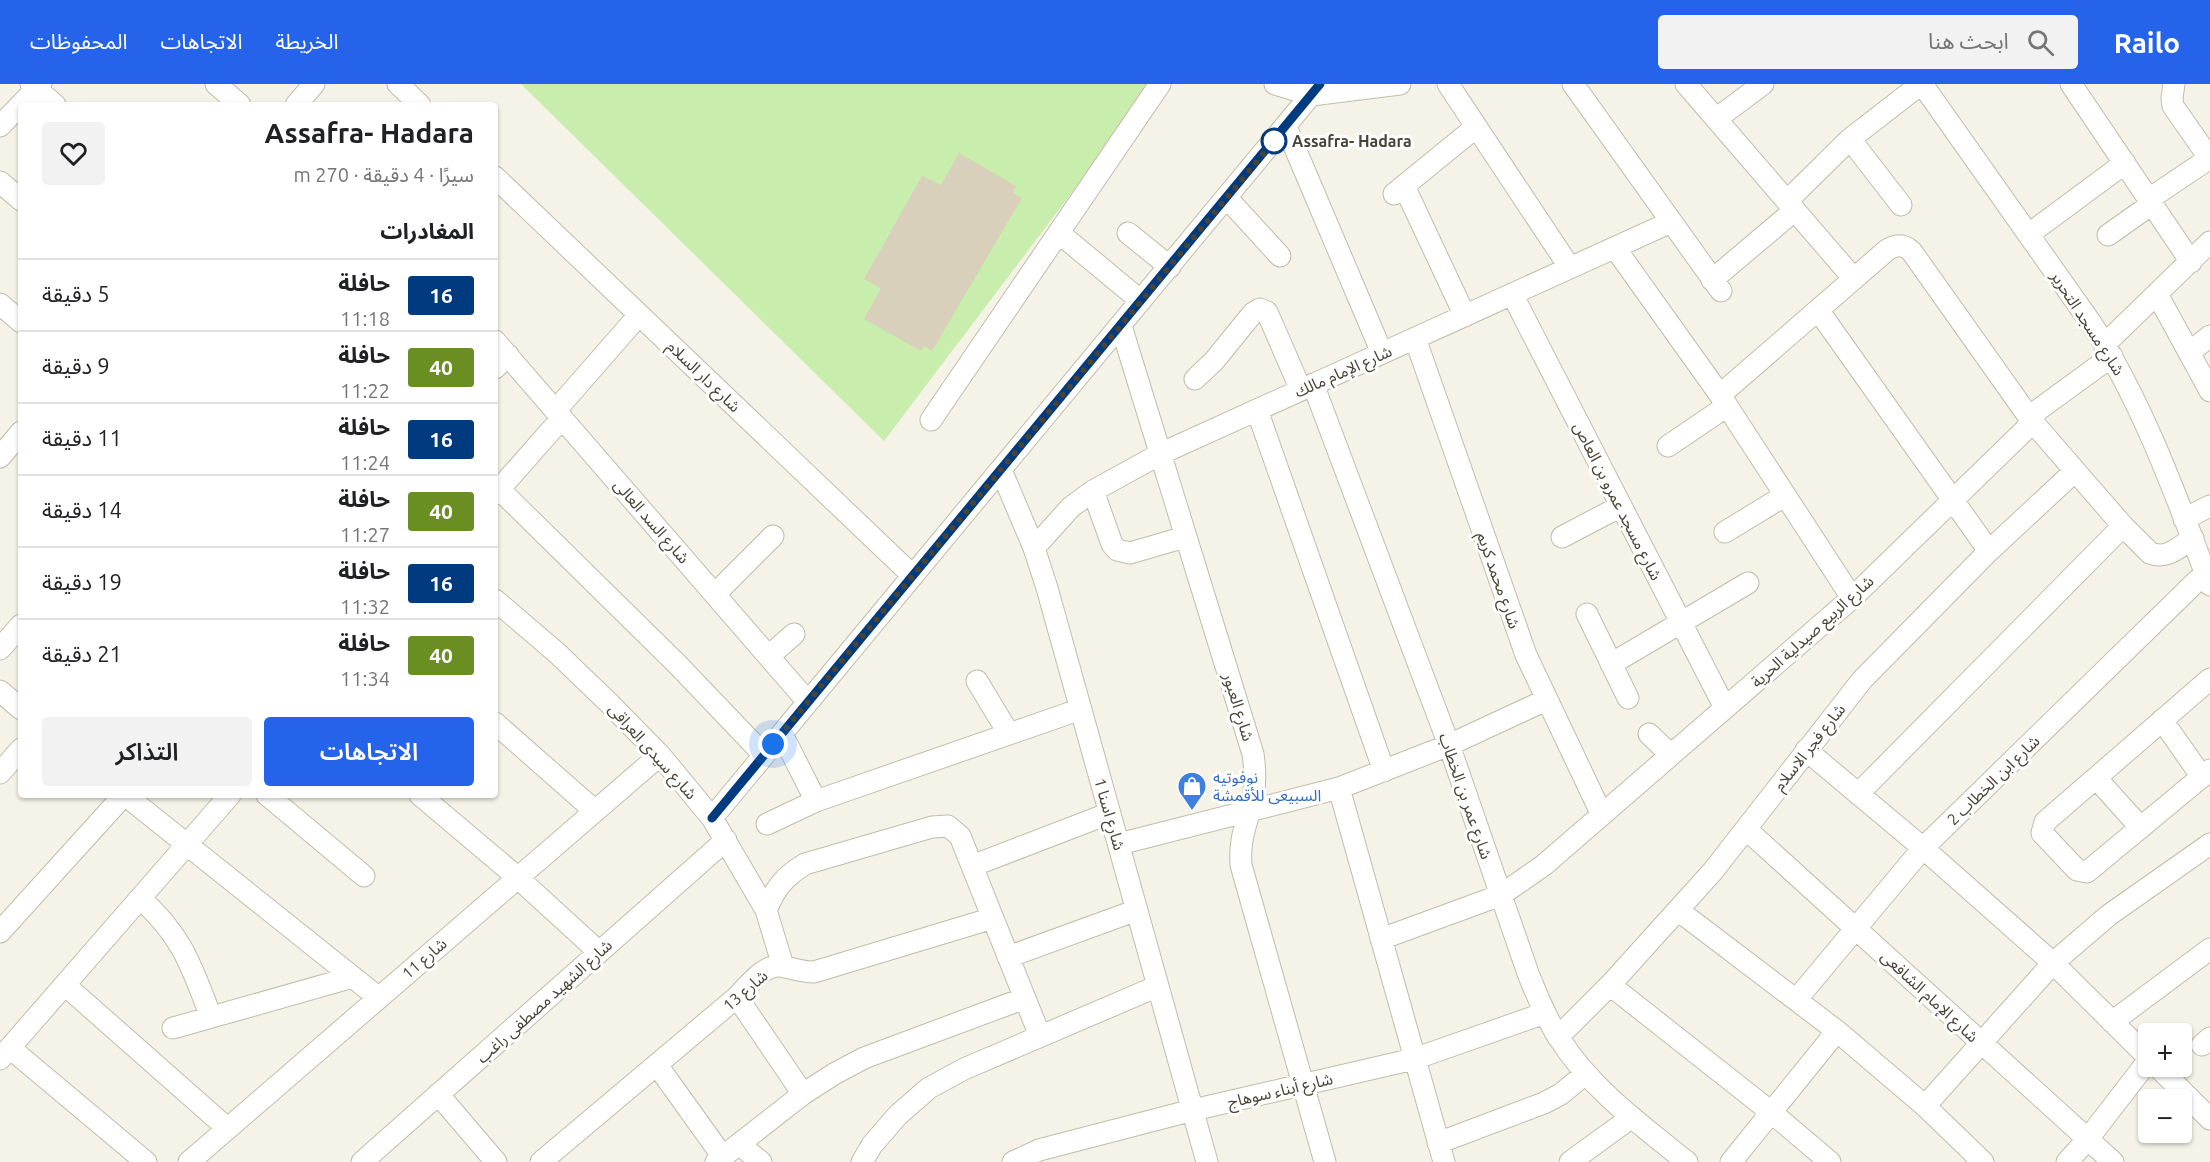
<!DOCTYPE html>
<html lang="ar">
<meta charset="utf-8">
<style>
:root{--surface:#fff;--page:#f2f2f2;--text:#202124;--muted:#757577;--line:#e0e0e0;--accent:#2563eb}
body{margin:0;font-family:Ubuntu,"Noto Sans Arabic",sans-serif;background:var(--page);color:var(--text);direction:rtl;height:100vh;display:flex;flex-direction:column;font-size:22px;white-space:nowrap}
*{box-sizing:border-box;margin:0}
p{font-size:20px;color:var(--muted)}
.icon{flex:none;width:33px;height:33px;fill:none;stroke:currentColor;stroke-width:2;stroke-linecap:round;stroke-linejoin:round}
.map{position:relative;flex:1;overflow:hidden;direction:ltr}
.details{position:absolute;left:18px;top:18px;width:480px;height:696px;display:flex;flex-direction:column;background:var(--surface);border-radius:6px;box-shadow:0 2px 4px #0004;direction:rtl}
.details>*{flex:none}
.badge{padding:0 12px;border-radius:4px;font-size:21px;line-height:39px}
.fabs{position:absolute;left:2138px;top:939px;display:grid;gap:12px}
.fabs a{display:grid;place-items:center;width:54px;height:54px;border-radius:6px;background:var(--surface);box-shadow:0 2px 4px #0004;font-size:30px}
.you{position:absolute;width:30px;height:30px;margin:-15px;border:4px solid #fff;border-radius:50%;background:#1a73e8;box-shadow:0 0 0 9px #1a73e833}
.map>.badge{position:absolute;translate:-50% -50%;box-shadow:0 0 0 3px #fff}
h2{padding:0 24px;font-size:22px;line-height:54px}
.round{display:grid;place-items:center;flex:none;width:63px;height:63px;border-radius:6px;background:var(--page)}
.headline{display:flex;align-items:center;justify-content:space-between;height:102px;padding:0 24px}
h1{font-size:28px;font-weight:600;line-height:45px}
.cta{display:flex;gap:12px;margin-top:auto;padding:12px 24px}
.cta a{flex:1;height:69px;border-radius:6px;background:var(--accent);color:#fff;font-size:24px;font-weight:600;line-height:69px;text-align:center}
.cta a+a{background:var(--page);color:var(--text)}
ul{padding:0;list-style:none}
li{display:flex;align-items:center;gap:18px;height:72px;padding:0 24px;border-top:2px solid var(--line)}
li div{flex:1}
li b{display:block;font-size:22px}
li em{font-style:normal}
li .badge{min-width:66px;font-weight:700;text-align:center}
header{display:flex;align-items:center;gap:36px;box-sizing:border-box;height:84px;padding:0 30px;background:var(--accent);color:#fff}
header strong{font-size:28px}
nav{display:flex;gap:33px;margin-inline-start:auto;font-size:21px}
.search{width:420px;height:54px;background:var(--page);display:flex;align-items:center;gap:15px;box-sizing:border-box;padding:0 21px;border-radius:6px;color:var(--muted);font-size:22px}
.map>svg:first-child{display:block}
</style>
<header>
<strong>Railo</strong>
<div class="search"><svg class="icon" aria-label="search" viewBox="0 0 24 24"><circle cx="10" cy="10" r="6"/><path d="M15 15l6 6"/></svg>ابحث هنا</div>
<nav><a>الخريطة</a><a>الاتجاهات</a><a>المحفوظات</a></nav>
</header>
<div class="map">
<svg width="2210" height="1078" viewBox="0 0 2210 1078">
<rect width="100%" height="100%" fill="#f5f2e7"/>
<!-- green -->
<path fill="#c9edac" d="M 521,0 L 1154,0 L 884,357 Z"/>
<!-- building -->
<path fill="#d8d0bb" d="M 959,69 L 1016,102 L 1013,109 L 1022,114 L 932,267 L 924,262 L 921,267 L 864,235 L 881,204 L 864,195 L 922,92 L 941,101 Z"/>
<g fill="none" stroke-linecap="round" stroke-linejoin="round">
<!-- minor casing -->
<g stroke="#c2bca9" stroke-width="23">
<path id="minor" d="M 31,0 L 55,21
M 216,0 L 240,21
M 398,0 L 420,21
M 1275,0 L 1311,11 L 1400,0
M 1448,0 L 1570,184
M 1573,0 L 1721,207
M 1686,0 L 1854,195
M 1922,0 L 2091,239 C 2143,319 2176,412 2210,501
M 2071,0 L 2191,178
M 2174,0 L 2172,14 L 2173,22 L 2210,75
M 296,21 L 314,0
M 1716,35 L 1763,0
M 0,42 L 41,0
M 1286,43 L 1382,269
M 1850,55 L 1901,121
M 495,93 L 913,492
M 0,98 L 21,116
M 1404,102 L 1465,232
M 1394,110 L 1476,43
M 1227,114 L 1280,172
M 2149,115 L 2210,74
M 1787,117 L 1850,55 L 1921,0
M 1059,149 L 1141,217
M 1128,149 L 1170,183
M 2029,150 L 2125,79
M 2108,151 L 2152,120
M 1615,164 L 1720,311 L 1852,514
M 1712,196 L 1795,126
M 1512,210 L 1725,624
M 2157,210 L 2210,307
M 0,220 L 21,238
M 1818,226 L 1989,467
M 1121,242 L 1253,670 C 1255,684 1256,698 1253,712 C 1248,740 1239,750 1241,781 L 1325,1078
M 1415,254 L 1526,571 L 1602,731
M 495,257 L 808,618
M 2105,260 L 2210,158
M 2189,269 L 2210,252
M 495,284 L 508,271
M 1195,295 L 1214,277 L 1253,229 L 1260,225 L 1267,228 L 1301,306
M 1313,300 L 1449,661 L 1529,892 C 1538,913 1546,935 1559,954 C 1591,1005 1641,1041 1687,1078
M 1720,311 L 1887,166 C 1897,160 1904,160 1912,168 L 2031,336 L 2123,442 L 2150,469 C 2167,476 2179,463 2193,454
M 556,326 L 639,231
M 1257,326 L 1384,687
M 931,336 L 1160,0
M 1668,362 L 1727,322
M 0,373 L 21,348
M 1001,386 L 1034,464 L 1047,504 L 1207,1078
M 499,405 L 677,580 L 764,671
M 1093,407 L 1112,460 L 1117,466 L 1130,469 L 1185,453
M 495,410 L 562,334
M 2184,435 L 2210,422
M 1725,448 L 1784,412
M 1562,453 L 1621,422
M 1034,464 L 1071,423 L 1093,407 L 1160,370 L 1671,138
M 715,510 L 773,452
M 495,516 L 557,569 L 609,619 L 660,671 L 712,734 L 766,826 L 783,882
M 1587,530 L 1628,614
M 0,565 L 21,541
M 769,572 L 794,550
M 1611,580 L 1748,499
M 2210,595 L 2045,738 L 2042,749 L 2077,786 L 2087,788 L 2210,686
M 977,597 L 1009,650
M 0,607 L 21,625
M 2162,636 L 2202,693
M 495,639 L 595,727
M 782,650 L 816,717
M 1649,650 L 1671,671
M 1806,666 L 1923,764 L 2053,879 L 2148,973
M 0,689 L 21,665
M 2096,694 L 2141,744
M 1339,704 L 1444,1078
M 1858,710 L 2123,442
M 125,711 L 379,914
M 267,711 L 364,792
M 420,711 L 517,793 L 599,868
M 712,734 L 1320,0
M 767,740 L 816,717 L 1081,625
M 1747,746 L 2113,1078
M 1119,760 L 1339,704 L 1449,661 L 1546,616
M 972,782 L 1110,729
M 140,814 C 183,853 191,881 211,933
M 766,826 C 776,803 784,793 805,780 L 932,743 L 948,742 L 960,752 L 1040,952
M 1679,827 L 1837,947 L 1925,1022 L 1983,1078
M 0,848 L 124,711
M 1381,855 L 1501,811 L 1544,781 L 1852,514 L 2025,346 L 2038,326 L 2112,272
M 1008,873 L 1137,826
M 65,901 L 227,1044
M 1610,901 L 1771,1028 L 1830,1078
M 737,913 L 803,1010
M 1796,916 L 1923,764 L 2205,489
M 2112,938 L 2210,865
M 173,944 L 353,893
M 1558,953 L 1610,901 L 1713,787 L 1862,596 L 1989,467 L 2075,387
M 2202,961 L 2210,954
M 10,964 L 146,1078
M 0,975 L 230,711
M 657,981 L 723,1073
M 2157,982 L 2210,1035
M 438,1010 L 496,1078
M 1925,1022 L 2053,879 L 2109,831 L 2210,760
M 1438,1059 L 1544,1019 L 1561,1010 L 1585,990
M 739,1060 L 761,1078
M 189,1078 L 660,671
M 362,1078 L 726,756
M 541,1078 L 737,913 C 749,901 766,877 785,883 C 795,885 803,888 814,888 L 993,834
M 716,1078 L 803,1010 L 834,990 L 864,974 L 1025,914
M 862,1078 L 872,1061 L 898,1031 L 929,1004 L 964,985 L 1158,902
M 1013,1078 L 1039,1066 L 1193,1026 L 1414,975 L 1545,929
M 1570,1078 L 1632,1033
M 1731,1078 L 1837,947
M 2067,1078 L 2087,1056 L 2148,977"/>
</g>
<!-- minor -->
<use href="#minor" stroke="#fff" stroke-width="21"/>
</g>
<g fill="none" stroke-linecap="round" stroke-linejoin="round">
<!-- line casing -->
<g stroke="#fff" stroke-width="14">
<path id="line" d="M 712,734 L 1320,0"/>
</g>
<!-- line -->
<use href="#line" stroke="#003b80" stroke-width="9"/>
<!-- walk -->
<path stroke="#494335" stroke-width="6" stroke-dasharray="0 10.8" d="M 773,660 L 1274,57"/>
</g>
<!-- icons -->
<defs>
<g id="shop-pin" transform="scale(1.5)"><path d="M0 17L-7.5 6A9.5 9.5 0 1 1 7.5 6Z" fill="#3f7fe0" stroke="#fff"/><path d="M-5-2.5h2.3a2.7 3.5 0 0 1 5.4 0H5L5.5 6h-11ZM-1.5-2.5h3a1.5 2.3 0 0 0-3 0Z" fill="#fff"/></g>
</defs>
<g fill-rule="evenodd">
<use href="#shop-pin" x="1192" y="702"/>
</g>
<!-- markers -->
<circle fill="#fff" stroke="#003b80" stroke-width="3" cx="1274" cy="57" r="12"/>
<g text-anchor="middle" dominant-baseline="central" stroke-width="6" stroke-linejoin="round" paint-order="stroke">
<!-- stop labels -->
<g font-size="16" font-weight="bold" fill="#494335" stroke="#fff" text-anchor="start">
<text x="1292" y="57">Assafra- Hadara</text>
</g>
<!-- street labels -->
<g font-size="16" fill="#494335" stroke="#fff">
<text transform="translate(2088 239) rotate(57)">شارع مسجد التحرير</text>
<text transform="translate(1343 287) rotate(-24)">شارع الإمام مالك</text>
<text transform="translate(704 292) rotate(44)">شارع دار السلام</text>
<text transform="translate(1618 417) rotate(63)">شارع مسجد عمرو بن العاص</text>
<text transform="translate(652 437) rotate(49)">شارع السد العالى</text>
<text transform="translate(1499 496) rotate(71)">شارع محمد كريم</text>
<text transform="translate(1812 547) rotate(-42)">شارع الربيع صيدلية الحرية</text>
<text transform="translate(1239 623) rotate(73)">شارع العبور</text>
<text transform="translate(1809 663) rotate(-52)">شارع فجر الاسلام</text>
<text transform="translate(653 667) rotate(48)">شارع سيدى العراقى</text>
<text transform="translate(1993 696) rotate(-44)">شارع ابن الخطاب 2</text>
<text transform="translate(1466 712) rotate(71)">شارع عمر بن الخطاب</text>
<text transform="translate(1110 730) rotate(74)">شارع اسنا 1</text>
<text transform="translate(424 874) rotate(-41)">شارع 11</text>
<text transform="translate(745 906) rotate(-41)">شارع 13</text>
<text transform="translate(1930 912) rotate(43)">شارع الإمام الشافعى</text>
<text transform="translate(544 917) rotate(-42)">شارع الشهيد مصطفى راغب</text>
<text transform="translate(1280 1006) rotate(-13)">شارع أبناء سوهاج</text>
</g>
<!-- shop labels -->
<g font-size="16" fill="#366cbe" stroke="#fff" text-anchor="start">
<text x="1213" y="693">نوفوتيه<tspan x="1213" dy="18">السبيعى للأقمشة</tspan></text>
</g>
</g>
</svg>
<div class="fabs">
<a>+</a>
<a>−</a>
</div>
<div class="you" style="left:773px;top:660px"></div>
<section class="details">
<div class="headline"><div><h1>Assafra- Hadara</h1><p>سيرًا · 4 دقيقة · 270 m</p></div><a class="round"><svg class="icon" aria-label="heart" viewBox="0 0 24 24"><path d="M12 20l-8-8c-3-5 5-10 8-4 3-6 11-1 8 4z"/></svg></a></div>
<h2>المغادرات</h2>
<ul>
<li><span class="badge" style="background:#003b80;color:#fff">16</span><div><b>حافلة</b><p>11:18</p></div><em>5 دقيقة</em></li>
<li><span class="badge" style="background:#6b8e23;color:#fff">40</span><div><b>حافلة</b><p>11:22</p></div><em>9 دقيقة</em></li>
<li><span class="badge" style="background:#003b80;color:#fff">16</span><div><b>حافلة</b><p>11:24</p></div><em>11 دقيقة</em></li>
<li><span class="badge" style="background:#6b8e23;color:#fff">40</span><div><b>حافلة</b><p>11:27</p></div><em>14 دقيقة</em></li>
<li><span class="badge" style="background:#003b80;color:#fff">16</span><div><b>حافلة</b><p>11:32</p></div><em>19 دقيقة</em></li>
<li><span class="badge" style="background:#6b8e23;color:#fff">40</span><div><b>حافلة</b><p>11:34</p></div><em>21 دقيقة</em></li>
</ul>
<div class="cta"><a>الاتجاهات</a><a>التذاكر</a></div>
</section>
</div>
